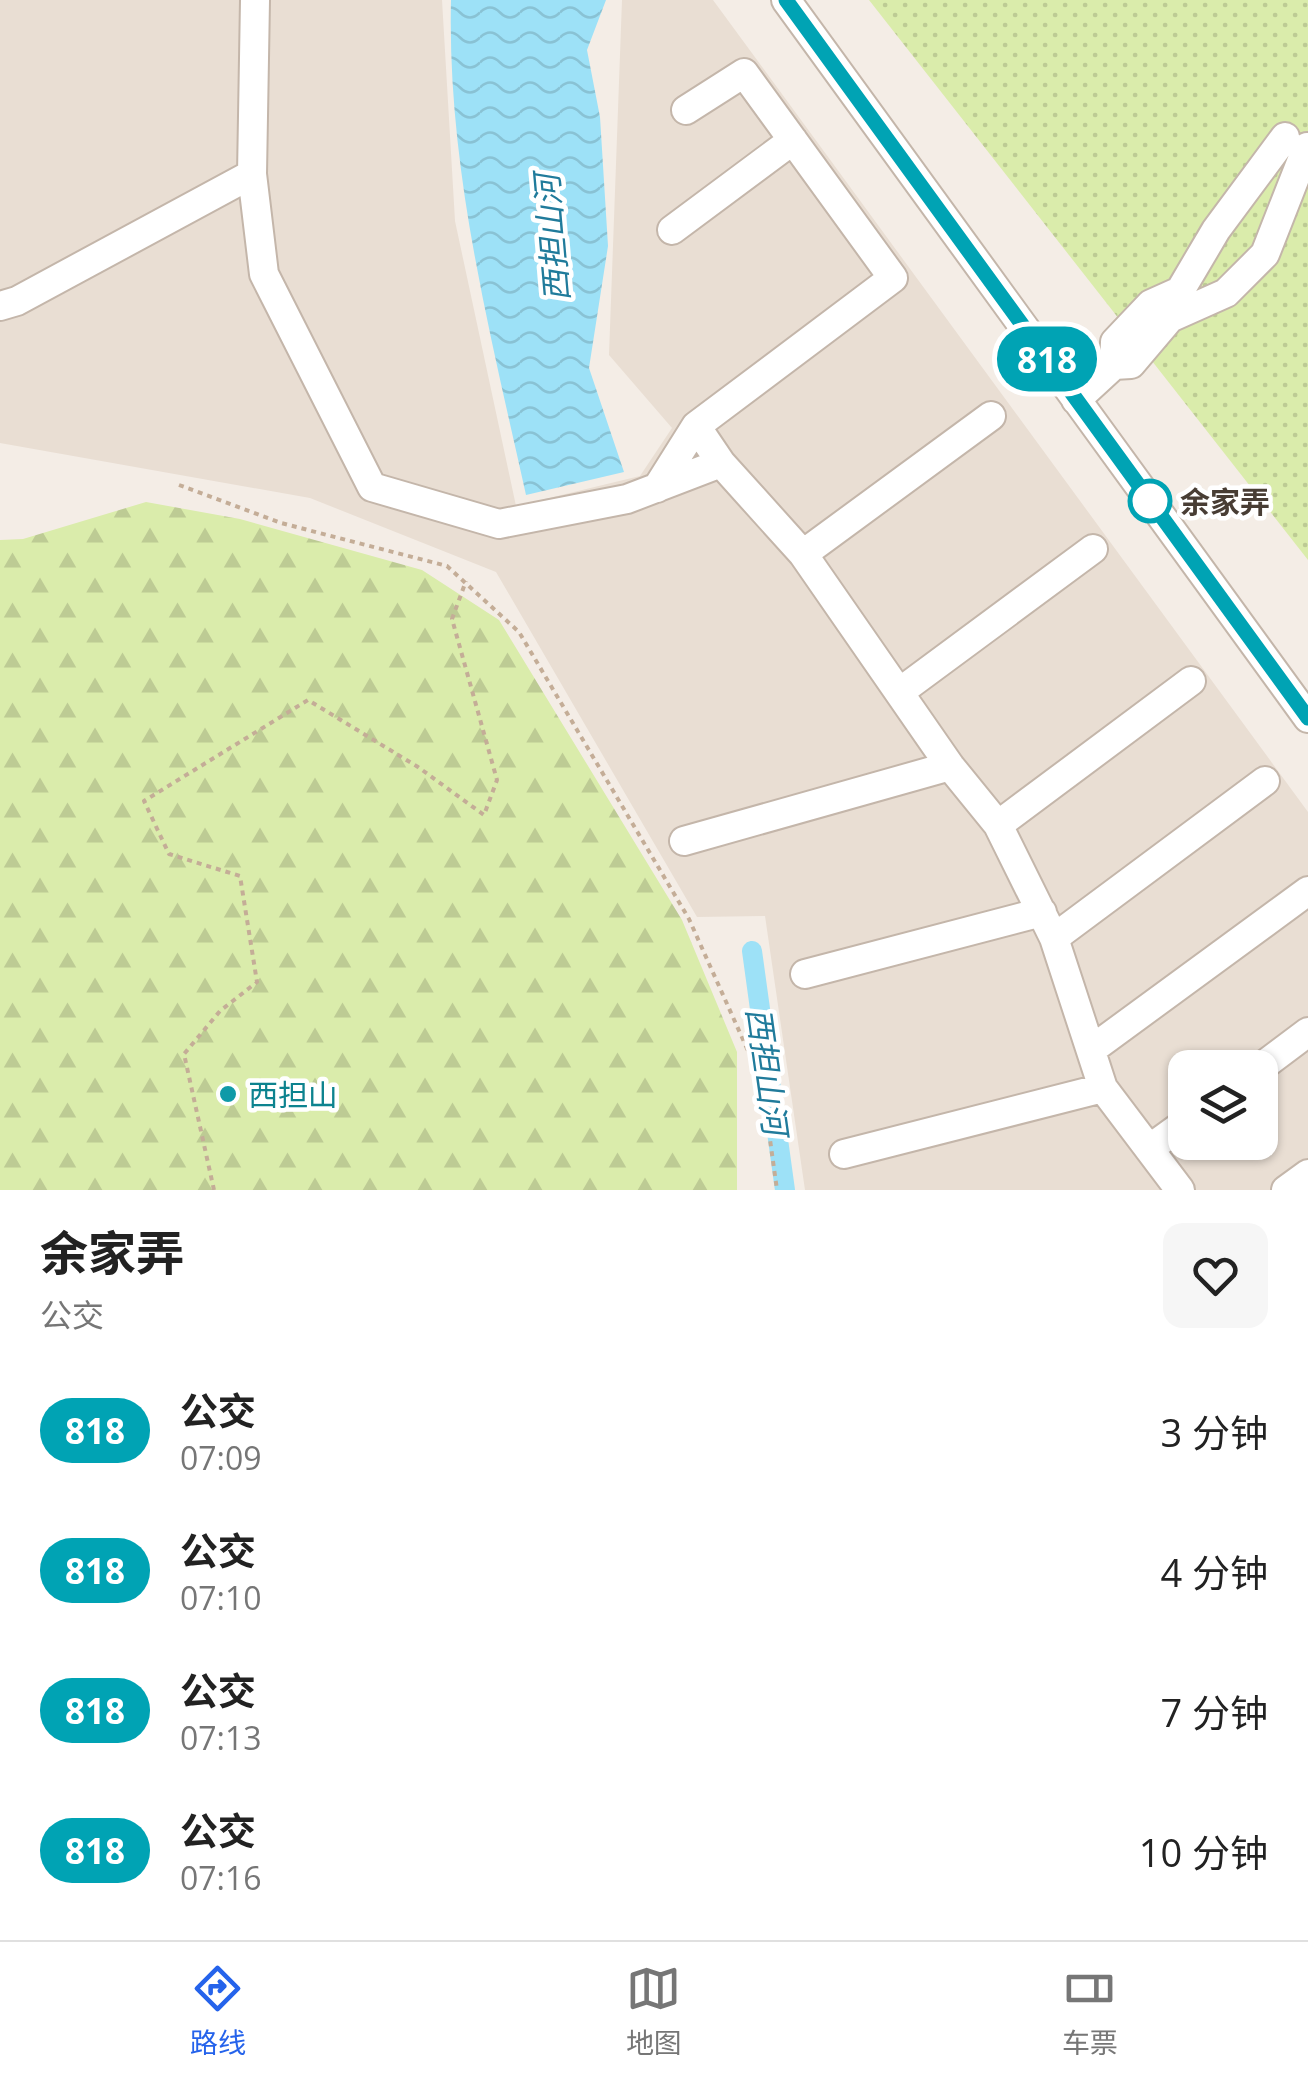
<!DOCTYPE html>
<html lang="zh">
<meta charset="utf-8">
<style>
:root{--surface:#fff;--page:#f6f6f6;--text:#222;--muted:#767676;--line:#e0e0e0;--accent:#2563eb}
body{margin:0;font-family:"Open Sans","Noto Sans SC",sans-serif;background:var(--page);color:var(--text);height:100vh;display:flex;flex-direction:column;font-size:38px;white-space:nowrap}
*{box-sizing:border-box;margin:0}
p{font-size:32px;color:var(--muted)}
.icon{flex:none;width:55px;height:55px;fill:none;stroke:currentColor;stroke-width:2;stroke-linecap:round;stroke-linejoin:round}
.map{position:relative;height:1190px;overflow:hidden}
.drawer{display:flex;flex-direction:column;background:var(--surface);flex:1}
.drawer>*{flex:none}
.badge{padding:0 20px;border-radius:32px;font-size:35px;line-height:65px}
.buttons{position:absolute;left:1168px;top:1050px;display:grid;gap:20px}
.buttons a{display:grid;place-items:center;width:110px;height:110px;border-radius:20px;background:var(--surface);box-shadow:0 2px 8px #0004;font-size:50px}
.map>.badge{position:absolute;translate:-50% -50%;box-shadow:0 0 0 5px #fff}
.round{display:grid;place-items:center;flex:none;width:105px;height:105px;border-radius:20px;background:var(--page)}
.summary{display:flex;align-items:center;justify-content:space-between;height:170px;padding:0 40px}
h1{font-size:48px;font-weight:700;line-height:75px}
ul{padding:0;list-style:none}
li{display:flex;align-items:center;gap:30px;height:140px;padding:0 40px}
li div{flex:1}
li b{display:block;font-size:38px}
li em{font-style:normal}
li .badge{min-width:110px;font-weight:700;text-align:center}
.tabs{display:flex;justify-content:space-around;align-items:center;height:140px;border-top:2px solid var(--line);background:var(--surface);font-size:28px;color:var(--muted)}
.tabs a{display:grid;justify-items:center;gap:5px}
.tabs .current{color:var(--accent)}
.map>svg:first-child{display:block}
</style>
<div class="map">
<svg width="1308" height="1190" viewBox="0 0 1308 1190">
<defs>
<pattern id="grass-dots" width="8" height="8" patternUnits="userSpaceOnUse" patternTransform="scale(2.5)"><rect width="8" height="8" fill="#daecab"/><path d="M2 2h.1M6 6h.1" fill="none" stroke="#bdcb94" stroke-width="1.8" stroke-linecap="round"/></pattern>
<pattern id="forest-firs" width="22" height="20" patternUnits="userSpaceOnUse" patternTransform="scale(2.5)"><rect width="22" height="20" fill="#daecab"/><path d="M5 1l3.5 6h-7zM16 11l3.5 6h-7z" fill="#bdcb94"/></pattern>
<pattern id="water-waves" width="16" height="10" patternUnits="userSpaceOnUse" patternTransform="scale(2.5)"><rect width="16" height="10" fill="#9de1f7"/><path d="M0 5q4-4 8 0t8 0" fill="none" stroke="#89c2d4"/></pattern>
</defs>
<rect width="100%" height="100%" fill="#f4ede6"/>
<!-- residential -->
<path fill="#e9ded3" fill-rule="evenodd" d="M 0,0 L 442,0 L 455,221 L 516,506 L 640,476 L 672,428 L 609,355 L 622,0 L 713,0 L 1308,812 L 1308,1190 L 805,1190 L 765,916 L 697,917 L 496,572 L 310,498 L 0,443 ZM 1185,1068 L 1260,1068 L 1260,1142 L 1185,1142 Z"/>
<!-- grass -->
<path fill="url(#grass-dots)" d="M 869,0 L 1308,0 L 1308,560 Z"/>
<!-- forest -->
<path fill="url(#forest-firs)" d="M 146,502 L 240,519 L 422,570 L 499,620 L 682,920 L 737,1052 L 737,1190 L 0,1190 L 0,540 L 23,539 Z"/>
<!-- water -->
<path fill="url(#water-waves)" d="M 451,0 L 606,0 L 587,50 L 600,117 L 608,246 L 589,368 L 624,472 L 526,495 C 490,332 447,168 451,0 Z"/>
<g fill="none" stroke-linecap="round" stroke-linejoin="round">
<!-- canal -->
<path stroke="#9de1f7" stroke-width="20" d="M 752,951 L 785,1190"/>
<!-- minor casing -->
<g stroke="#c4b6aa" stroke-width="32">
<path id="minor" d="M 255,0 L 252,174 L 264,274 L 372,487 L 499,524 L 627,499 L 721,463
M 786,0 L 1308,718
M 672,230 L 793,140
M 0,306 L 17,301 L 252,174
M 1114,365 L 1115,342 L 1151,304 L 1180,291 L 1216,230 L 1285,137
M 1076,400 L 1114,365 L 1131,364 L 1170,318 L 1226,293 L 1265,254 L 1307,147
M 696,426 L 721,463 L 803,554 L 950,766 L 998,825 L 1054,938 L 1103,1088 L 1180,1190
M 657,488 L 696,426 L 893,278 L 744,73 L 686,110
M 803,554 L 991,416
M 901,691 L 1093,549
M 998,825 L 1191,681
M 684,841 L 950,766
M 1054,938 L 1265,781
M 805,974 L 1042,912
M 1091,1050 L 1308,891
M 1260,1068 L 1308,1032
M 1149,1149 L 1185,1123
M 844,1154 L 1103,1088
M 1286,1190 L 1308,1174"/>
</g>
<!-- path -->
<path stroke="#c4ad97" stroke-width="4" stroke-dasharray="5 5" stroke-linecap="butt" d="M 179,485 L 281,523 L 447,566 L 519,632 L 689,919 L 762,1082 L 777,1190
M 214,1190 L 184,1054 L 220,1011 L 257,982 L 240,876 L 169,854 L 144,801 L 308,700 L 418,767 L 484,815 L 497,780 L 452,619 L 466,581"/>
<!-- minor -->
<use href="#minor" stroke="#fff" stroke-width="28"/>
</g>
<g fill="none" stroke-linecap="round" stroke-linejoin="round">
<!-- line casing -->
<g stroke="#fff" stroke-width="22">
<path id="line" d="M 786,0 L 1308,718"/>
</g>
<!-- line -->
<use href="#line" stroke="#00a3b4" stroke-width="15"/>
</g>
<!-- markers -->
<circle fill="#fff" stroke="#00a3b4" stroke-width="5" cx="1150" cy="501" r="20"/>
<circle fill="#0f9aa8" stroke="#fff" stroke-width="4" cx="228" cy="1094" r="10"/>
<g text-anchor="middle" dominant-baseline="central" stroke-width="9" stroke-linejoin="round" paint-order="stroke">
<!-- stop labels -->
<g font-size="30" font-weight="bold" fill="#483d34" stroke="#fff" text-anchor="start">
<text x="1180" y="501">余家弄</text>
</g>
<!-- culture labels -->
<g font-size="30" fill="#0d838f" stroke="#fff" text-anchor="start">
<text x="248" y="1094">西担山</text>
</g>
<!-- water labels -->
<g font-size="32" font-style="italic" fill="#207b9b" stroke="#fff">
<text transform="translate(551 238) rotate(-95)">西担山河</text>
<text transform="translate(768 1071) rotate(82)">西担山河</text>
</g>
</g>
</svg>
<div class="buttons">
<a><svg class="icon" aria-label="layers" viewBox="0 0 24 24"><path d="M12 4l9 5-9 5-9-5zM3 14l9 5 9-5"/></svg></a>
</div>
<b class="badge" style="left:1047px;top:359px;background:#00a3b4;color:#fff">818</b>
</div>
<section class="drawer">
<div class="summary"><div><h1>余家弄</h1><p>公交</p></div><a class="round"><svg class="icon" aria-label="heart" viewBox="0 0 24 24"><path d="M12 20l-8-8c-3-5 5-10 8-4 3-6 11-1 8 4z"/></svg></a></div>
<ul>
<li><span class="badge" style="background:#00a3b4;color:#fff">818</span><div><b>公交</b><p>07:09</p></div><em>3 分钟</em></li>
<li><span class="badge" style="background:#00a3b4;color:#fff">818</span><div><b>公交</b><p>07:10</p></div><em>4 分钟</em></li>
<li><span class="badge" style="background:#00a3b4;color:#fff">818</span><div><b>公交</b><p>07:13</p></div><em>7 分钟</em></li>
<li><span class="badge" style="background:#00a3b4;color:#fff">818</span><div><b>公交</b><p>07:16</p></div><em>10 分钟</em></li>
</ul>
</section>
<nav class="tabs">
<a class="current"><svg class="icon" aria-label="directions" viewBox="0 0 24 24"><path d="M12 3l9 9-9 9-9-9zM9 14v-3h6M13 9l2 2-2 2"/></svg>路线</a>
<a><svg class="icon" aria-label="map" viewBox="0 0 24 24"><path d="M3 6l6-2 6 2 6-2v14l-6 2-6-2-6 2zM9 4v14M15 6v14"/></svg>地图</a>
<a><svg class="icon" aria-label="tickets" viewBox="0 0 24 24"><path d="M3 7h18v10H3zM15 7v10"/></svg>车票</a>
</nav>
